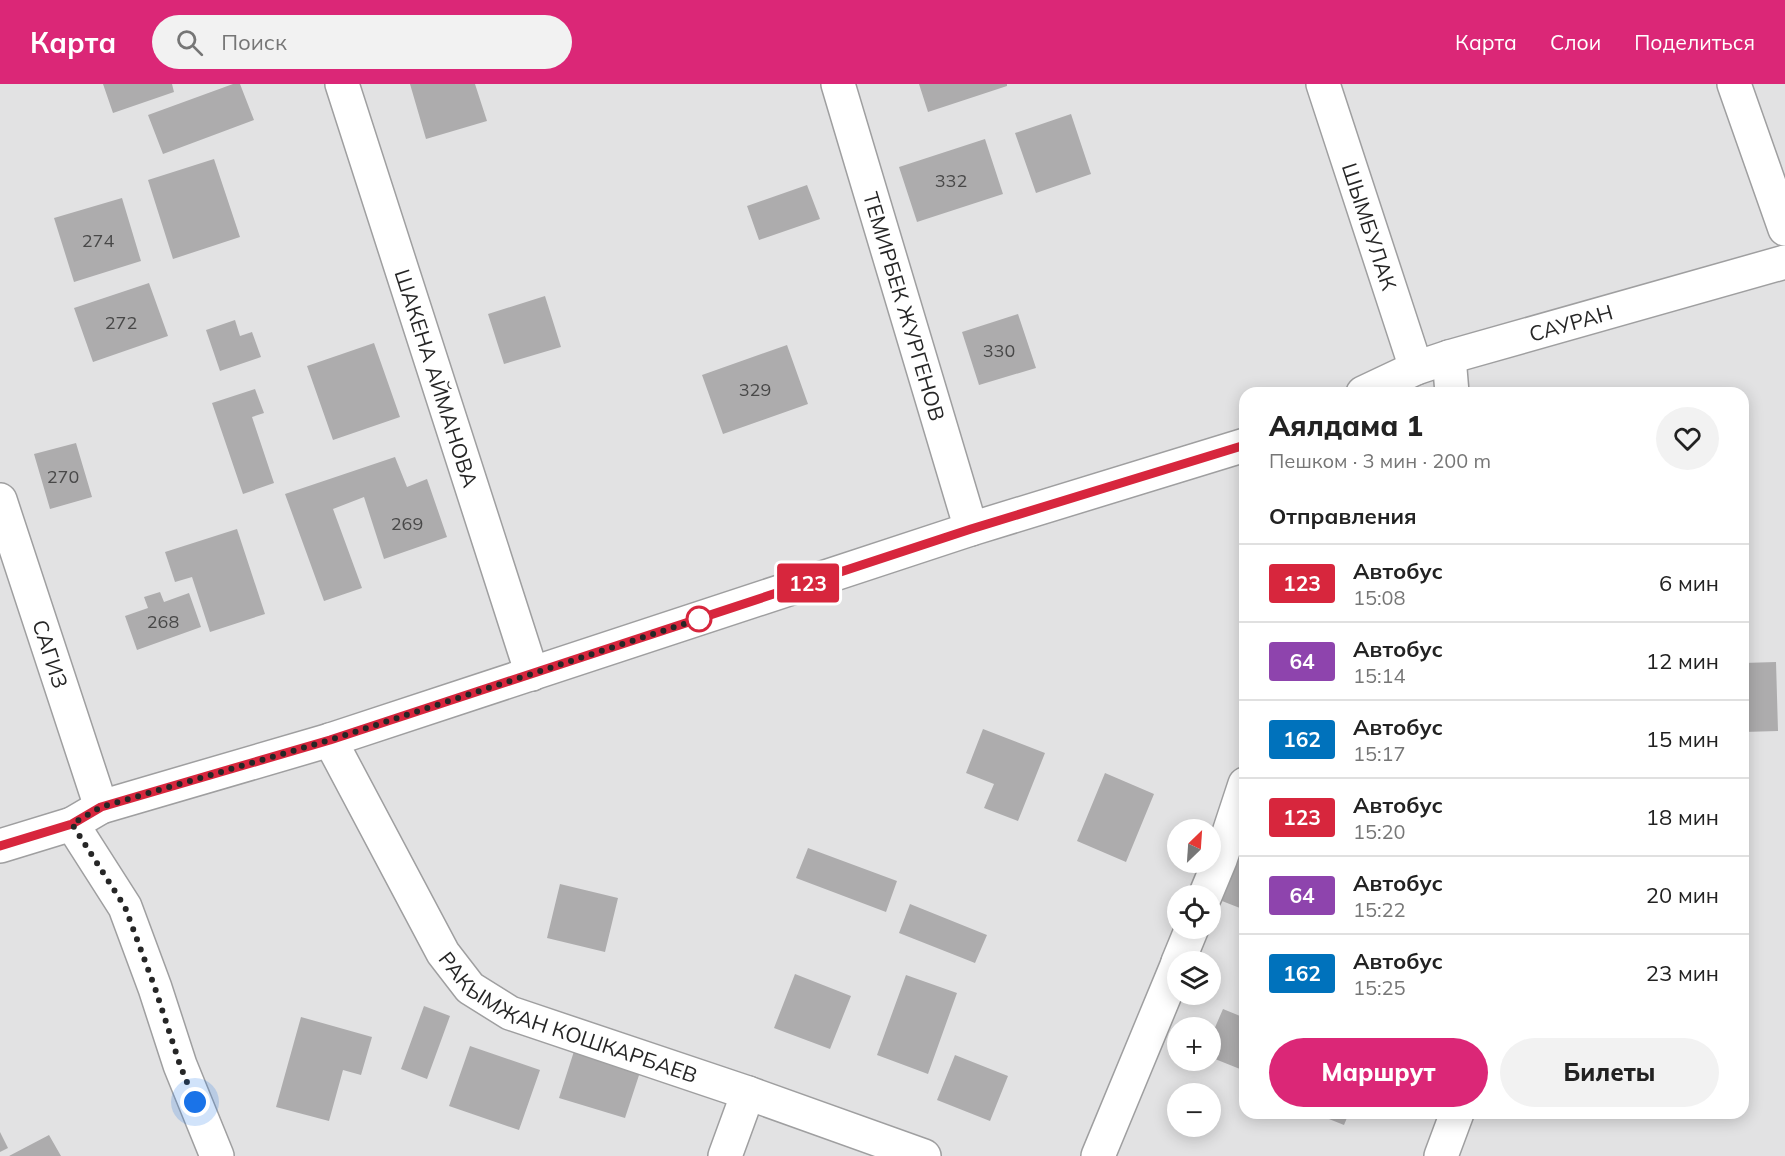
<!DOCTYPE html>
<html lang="ru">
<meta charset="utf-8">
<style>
:root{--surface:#fff;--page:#f2f2f2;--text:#222;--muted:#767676;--line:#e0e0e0;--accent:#db2777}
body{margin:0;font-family:Mulish,sans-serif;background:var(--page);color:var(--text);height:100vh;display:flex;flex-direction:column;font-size:22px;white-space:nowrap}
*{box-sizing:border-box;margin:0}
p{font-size:20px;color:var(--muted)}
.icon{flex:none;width:33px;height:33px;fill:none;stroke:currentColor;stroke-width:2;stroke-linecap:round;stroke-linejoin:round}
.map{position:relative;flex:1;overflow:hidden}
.drawer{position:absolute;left:1239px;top:303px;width:510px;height:732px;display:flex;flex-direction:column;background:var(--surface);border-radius:18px;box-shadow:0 3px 15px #0003}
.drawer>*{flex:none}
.badge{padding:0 12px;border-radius:4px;font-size:21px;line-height:39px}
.needle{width:39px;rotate:25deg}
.controls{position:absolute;left:1167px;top:735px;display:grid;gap:12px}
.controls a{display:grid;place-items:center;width:54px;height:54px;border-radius:50%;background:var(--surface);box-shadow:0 3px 15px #0003;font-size:30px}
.you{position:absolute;width:30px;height:30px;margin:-15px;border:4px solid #fff;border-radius:50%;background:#1a73e8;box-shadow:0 0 0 9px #1a73e833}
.map>.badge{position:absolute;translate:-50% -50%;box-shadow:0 0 0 3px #fff}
h2{padding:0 30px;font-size:22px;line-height:54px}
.round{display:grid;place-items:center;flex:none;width:63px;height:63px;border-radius:32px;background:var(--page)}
.head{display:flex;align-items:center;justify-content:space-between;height:102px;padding:0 30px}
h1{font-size:28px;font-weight:800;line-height:45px}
.primary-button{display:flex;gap:12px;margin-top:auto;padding:12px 30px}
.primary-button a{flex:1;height:69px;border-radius:36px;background:var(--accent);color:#fff;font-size:24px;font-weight:800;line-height:69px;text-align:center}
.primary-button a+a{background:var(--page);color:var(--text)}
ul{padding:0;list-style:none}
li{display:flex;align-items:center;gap:18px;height:78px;padding:0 30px;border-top:2px solid var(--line)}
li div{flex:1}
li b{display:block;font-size:22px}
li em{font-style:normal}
li .badge{min-width:66px;font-weight:700;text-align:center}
header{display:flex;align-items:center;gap:36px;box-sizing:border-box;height:84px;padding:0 30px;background:var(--accent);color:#fff}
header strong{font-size:28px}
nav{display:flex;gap:33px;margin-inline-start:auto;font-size:21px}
.search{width:420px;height:54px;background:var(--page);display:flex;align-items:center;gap:15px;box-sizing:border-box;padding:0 21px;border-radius:33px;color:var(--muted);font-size:22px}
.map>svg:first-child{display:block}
</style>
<header>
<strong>Карта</strong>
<div class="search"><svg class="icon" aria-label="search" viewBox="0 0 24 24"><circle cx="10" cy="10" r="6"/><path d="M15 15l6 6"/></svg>Поиск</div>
<nav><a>Карта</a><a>Слои</a><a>Поделиться</a></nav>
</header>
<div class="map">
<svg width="1785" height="1072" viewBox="0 0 1785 1072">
<rect width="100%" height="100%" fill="#e2e2e3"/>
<!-- building -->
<path fill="#adacad" d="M 103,0 L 172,0 L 174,8 L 113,29 Z
M 233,0 L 240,0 L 254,36 L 163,70 L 148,31 Z
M 410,0 L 475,0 L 487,37 L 426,55 Z
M 919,0 L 1007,0 L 1007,2 L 928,28 Z
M 1071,30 L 1091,90 L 1036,109 L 1015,49 Z
M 985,55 L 1003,110 L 917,138 L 899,83 Z
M 214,75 L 240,153 L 173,175 L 148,96 Z
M 807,101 L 820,135 L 759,156 L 747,122 Z
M 122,114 L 141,177 L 74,198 L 54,134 Z
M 149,199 L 168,252 L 93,278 L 74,224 Z
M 545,212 L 561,263 L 504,280 L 488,230 Z
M 1018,230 L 1036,284 L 979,301 L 962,248 Z
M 235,236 L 240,252 L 252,248 L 261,273 L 220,287 L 206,246 Z
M 374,259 L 400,333 L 333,356 L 307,282 Z
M 787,261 L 808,320 L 723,350 L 702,291 Z
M 255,305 L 264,329 L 252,333 L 274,399 L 243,410 L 212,319 Z
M 76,359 L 92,413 L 50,425 L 34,370 Z
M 395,373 L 407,403 L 427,395 L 447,453 L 384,475 L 364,413 L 333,425 L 362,504 L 324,517 L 285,410 Z
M 237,445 L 265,530 L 210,548 L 192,493 L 175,498 L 165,468 Z
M 160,508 L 164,518 L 189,509 L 201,543 L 137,566 L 125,532 L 148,524 L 144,513 Z
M 1776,578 L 1778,647 L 1743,648 L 1743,579 Z
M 983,645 L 1045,669 L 1018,737 L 984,724 L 994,700 L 966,689 Z
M 1105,689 L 1154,710 L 1126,778 L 1077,757 Z
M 1245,760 L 1245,826 L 1222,817 Z
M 808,764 L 897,797 L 886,828 L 796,794 Z
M 560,800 L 618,814 L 605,868 L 547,854 Z
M 910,820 L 987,851 L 975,879 L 899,849 Z
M 795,890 L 851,912 L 830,965 L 774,944 Z
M 906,891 L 957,909 L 928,990 L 877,971 Z
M 424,922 L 450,932 L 427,995 L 401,985 Z
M 1223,925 L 1245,934 L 1245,987 L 1210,973 L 1210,955 Z
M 301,933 L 372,953 L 361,991 L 343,986 L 329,1037 L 276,1023 Z
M 576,961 L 642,982 L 625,1034 L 559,1014 Z
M 470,962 L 540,986 L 519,1046 L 449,1022 Z
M 955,971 L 1008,992 L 990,1037 L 937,1016 Z
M 1314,1029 L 1349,1029 L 1344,1041 Z
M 0,1048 L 8,1064 L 0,1068 Z
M 49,1051 L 61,1072 L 9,1072 Z"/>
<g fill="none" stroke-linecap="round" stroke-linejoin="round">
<!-- minor casing -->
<g stroke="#9f9fa0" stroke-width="36">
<g id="minor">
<path id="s1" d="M 342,0 L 532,590"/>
<path id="s2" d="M 838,0 L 971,445"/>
<path id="s3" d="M 1323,0 L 1416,284"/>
<path d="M 1734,0 L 1785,145"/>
<path d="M 1449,273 L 1452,309"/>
<path id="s4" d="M 1363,309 L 1416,284 L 1449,273 L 1785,178"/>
<path id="s5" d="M 0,416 L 101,723"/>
<path id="s6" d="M 330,656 L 443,869 L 470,904 L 510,929 L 748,1009 L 924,1072"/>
<path d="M 72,740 L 125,823 L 155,904 L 180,981 L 217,1072"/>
<path d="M 0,762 L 72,740 L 101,723 L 330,656 L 971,445 L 1245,361"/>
<path d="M 1205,812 L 1220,776 L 1245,700"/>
<path d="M 1178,878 L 1192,844"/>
<path d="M 725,1072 L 748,1009"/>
<path d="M 1098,1072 L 1178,879"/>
<path d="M 1441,1072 L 1457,1029"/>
</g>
</g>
<!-- minor -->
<use href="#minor" stroke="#fff" stroke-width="33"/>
</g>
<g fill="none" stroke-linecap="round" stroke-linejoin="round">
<!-- line casing -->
<g stroke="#fff" stroke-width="14">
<path id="line" d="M 0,762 L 72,740 L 101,723 L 330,656 L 971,445 L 1245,361"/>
</g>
<!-- line -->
<use href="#line" stroke="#d7263d" stroke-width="9"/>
<!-- walk -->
<path stroke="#262626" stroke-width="6" stroke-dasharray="0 10.8" d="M 195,1018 L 180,981 L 155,904 L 125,823 L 72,740 L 101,723 L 330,656 L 708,532 L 699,535"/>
</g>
<!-- markers -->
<circle fill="#fff" stroke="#d7263d" stroke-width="3" cx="699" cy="535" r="12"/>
<g text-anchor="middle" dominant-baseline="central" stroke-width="6" stroke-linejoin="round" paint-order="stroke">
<!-- number labels -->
<g font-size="18" fill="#484848">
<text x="951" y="96">332</text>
<text x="98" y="156">274</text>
<text x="121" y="238">272</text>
<text x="999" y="266">330</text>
<text x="755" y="305">329</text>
<text x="63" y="392">270</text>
<text x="407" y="439">269</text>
<text x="163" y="537">268</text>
</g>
<!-- street labels -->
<g font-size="21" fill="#262626" stroke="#e2e2e3">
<text stroke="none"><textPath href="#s3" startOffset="150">ШЫМБУЛАК</textPath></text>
<text stroke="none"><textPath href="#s2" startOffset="232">ТЕМИРБЕК ЖУРГЕНОВ</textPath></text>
<text stroke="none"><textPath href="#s4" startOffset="220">САУРАН</textPath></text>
<text stroke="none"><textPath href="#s1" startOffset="309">ШАКЕНА АЙМАНОВА</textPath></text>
<text stroke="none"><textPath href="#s5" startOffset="162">САГИЗ</textPath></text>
<text stroke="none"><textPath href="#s6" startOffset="386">РАКЫМЖАН КОШКАРБАЕВ</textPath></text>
</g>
</g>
</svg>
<div class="controls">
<a><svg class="needle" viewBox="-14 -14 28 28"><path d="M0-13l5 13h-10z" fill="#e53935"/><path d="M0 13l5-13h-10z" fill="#767676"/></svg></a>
<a><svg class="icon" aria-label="locate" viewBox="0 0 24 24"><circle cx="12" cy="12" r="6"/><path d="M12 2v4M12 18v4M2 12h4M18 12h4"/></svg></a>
<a><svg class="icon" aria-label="layers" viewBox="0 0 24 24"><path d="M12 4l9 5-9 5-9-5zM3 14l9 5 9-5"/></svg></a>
<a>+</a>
<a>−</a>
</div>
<div class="you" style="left:195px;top:1018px"></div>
<b class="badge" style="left:808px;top:499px;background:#d7263d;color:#fff">123</b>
<section class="drawer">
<div class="head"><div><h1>Аялдама 1</h1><p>Пешком · 3 мин · 200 m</p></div><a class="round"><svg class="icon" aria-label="heart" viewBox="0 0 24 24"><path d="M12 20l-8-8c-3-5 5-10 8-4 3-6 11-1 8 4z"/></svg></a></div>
<h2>Отправления</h2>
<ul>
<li><span class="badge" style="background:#d7263d;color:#fff">123</span><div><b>Автобус</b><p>15:08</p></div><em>6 мин</em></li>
<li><span class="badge" style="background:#8e44ad;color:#fff">64</span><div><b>Автобус</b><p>15:14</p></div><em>12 мин</em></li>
<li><span class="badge" style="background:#0072bc;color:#fff">162</span><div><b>Автобус</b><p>15:17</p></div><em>15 мин</em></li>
<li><span class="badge" style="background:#d7263d;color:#fff">123</span><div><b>Автобус</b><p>15:20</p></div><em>18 мин</em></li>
<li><span class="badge" style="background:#8e44ad;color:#fff">64</span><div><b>Автобус</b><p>15:22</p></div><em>20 мин</em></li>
<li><span class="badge" style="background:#0072bc;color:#fff">162</span><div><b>Автобус</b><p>15:25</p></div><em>23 мин</em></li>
</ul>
<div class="primary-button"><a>Маршрут</a><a>Билеты</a></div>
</section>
</div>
